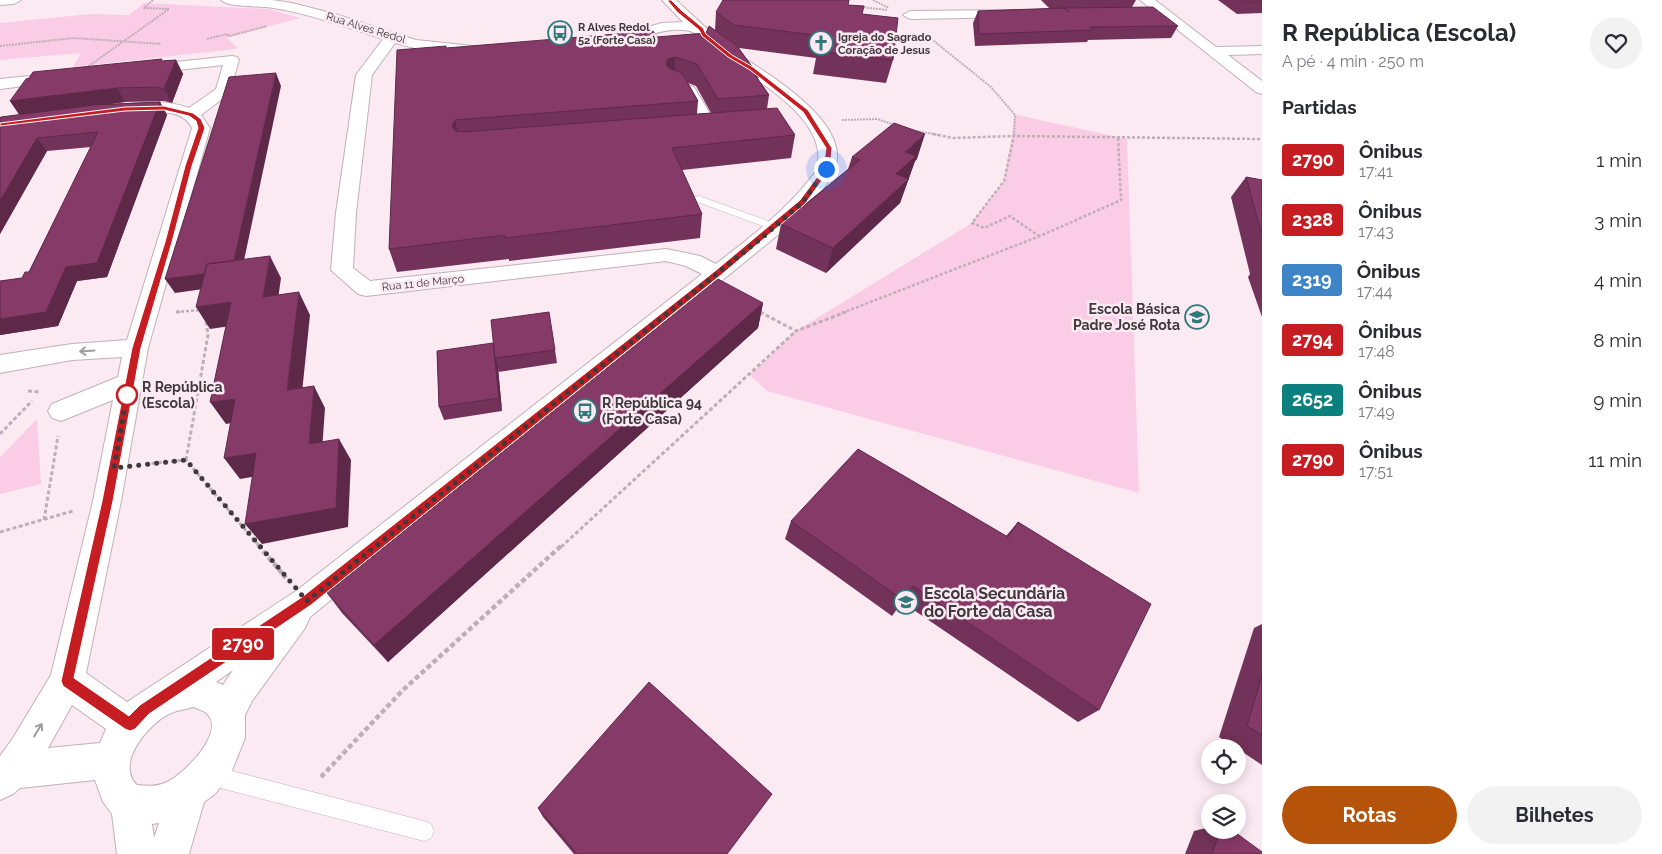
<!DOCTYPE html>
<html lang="pt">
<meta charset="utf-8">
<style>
:root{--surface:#fff;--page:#f2f2f3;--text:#2b2b33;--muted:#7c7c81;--accent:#b45309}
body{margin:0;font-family:Raleway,sans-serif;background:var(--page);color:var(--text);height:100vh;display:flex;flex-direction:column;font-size:19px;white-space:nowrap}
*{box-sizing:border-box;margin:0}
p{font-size:16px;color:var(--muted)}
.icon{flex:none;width:28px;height:28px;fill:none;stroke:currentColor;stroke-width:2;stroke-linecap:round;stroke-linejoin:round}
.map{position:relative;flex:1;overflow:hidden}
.side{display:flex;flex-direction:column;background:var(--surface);width:400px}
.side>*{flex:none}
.badge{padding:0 10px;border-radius:4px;font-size:18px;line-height:32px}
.fabs{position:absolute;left:1201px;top:739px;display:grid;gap:10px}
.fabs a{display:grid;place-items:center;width:45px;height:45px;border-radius:50%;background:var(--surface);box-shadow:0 2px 12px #0003;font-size:25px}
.you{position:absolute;width:25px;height:25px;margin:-12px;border:4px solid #fff;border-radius:50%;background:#1a73e8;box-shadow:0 0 0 8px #1a73e833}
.map>.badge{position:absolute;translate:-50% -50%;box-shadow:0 0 0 2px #fff}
h2{padding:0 20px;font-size:19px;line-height:45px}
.round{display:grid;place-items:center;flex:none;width:52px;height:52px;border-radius:26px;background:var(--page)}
.head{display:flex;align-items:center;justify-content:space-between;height:85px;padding:0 20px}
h1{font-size:24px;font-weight:700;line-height:38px}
.cta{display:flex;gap:10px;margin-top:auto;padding:10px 20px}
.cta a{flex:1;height:58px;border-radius:30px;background:var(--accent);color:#fff;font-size:20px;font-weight:700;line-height:58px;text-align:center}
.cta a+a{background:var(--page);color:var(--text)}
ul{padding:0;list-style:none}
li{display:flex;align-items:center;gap:15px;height:60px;padding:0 20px}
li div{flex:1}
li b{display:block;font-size:19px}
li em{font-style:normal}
li .badge{min-width:55px;font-weight:700;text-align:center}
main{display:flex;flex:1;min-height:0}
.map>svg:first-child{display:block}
</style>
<main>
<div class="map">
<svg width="1262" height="854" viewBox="0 0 1262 854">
<rect width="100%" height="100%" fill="#fceaf3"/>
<!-- green -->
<path fill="#fbcce5" d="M 144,3 L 269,9 L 300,18 L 227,38 L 238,48 L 235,49 L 73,67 L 81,53 L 0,60 L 0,23 L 91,14 L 129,15 Z
M 1013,114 L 1127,139 L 1139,493 L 767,391 L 750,375 L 796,331 L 972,223 L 1004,181 L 1015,116 Z
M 37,419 L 41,484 L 0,494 L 0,457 Z"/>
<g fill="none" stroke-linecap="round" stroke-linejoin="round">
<!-- lane casing -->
<g stroke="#c1b0b9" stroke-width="1">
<path id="lane" d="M 699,196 L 779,225 L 780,227 L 779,229 L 771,229 L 695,201 L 695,197 Z
M 209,765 L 424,821 L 431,824 L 434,831 L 431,838 L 424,841 L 209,785 L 202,782 L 199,775 L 202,768 Z"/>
</g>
<!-- street casing -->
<g stroke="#c1b0b9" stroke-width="2">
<path id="street" d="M 0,0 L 21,0 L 14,4 L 0,5 Z
M 221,0 L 272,0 L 292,3 L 335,14 L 416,40 L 473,46 L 475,49 L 473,52 C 448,58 419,49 395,43 L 372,75 L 356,213 L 353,268 L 370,281 L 666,249 L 700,256 L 716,264 C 749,238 783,213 809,180 C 812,176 816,173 817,168 C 830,117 750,77 716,53 C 708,47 700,34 690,31 C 668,26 645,37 624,42 L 619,41 L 617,38 L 619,35 L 662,23 L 683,22 L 662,0 L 676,0 C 685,9 695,17 704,26 C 711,32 716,39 723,44 C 755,67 856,120 834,171 C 827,190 794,220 779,234 L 310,617 L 305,628 L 252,701 L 245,715 L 245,738 L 231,773 L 215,794 L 204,802 L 189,854 L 117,854 L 112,814 L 103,802 L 95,780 L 20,788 L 13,794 L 0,800 L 0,756 L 13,738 L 51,675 L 93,501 L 113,400 L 61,421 L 52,418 L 48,411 L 52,404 L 118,377 L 122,357 L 72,360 L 0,373 L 0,355 L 72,344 L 127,340 L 192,128 C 179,102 144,118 121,112 L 119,109 L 121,106 C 142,100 170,101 189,108 L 216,89 L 223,65 L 142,74 L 137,72 L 134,69 L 137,66 L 232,56 L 237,57 L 239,60 L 229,94 L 201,115 L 210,128 L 148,348 L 121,501 L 86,673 L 127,702 L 296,591 L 702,274 L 686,266 L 666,261 L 366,296 L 358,294 L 331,270 L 336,213 L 356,75 L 383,39 C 344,27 307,12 266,7 C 256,6 227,7 221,0 ZM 233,670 L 223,685 L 216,682 ZM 72,705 L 106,729 L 100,743 L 48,748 ZM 194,707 C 197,709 202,710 205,712 C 229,730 184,774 167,782 C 157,787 148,786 137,785 C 114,763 150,722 171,713 C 178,710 187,709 194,707 ZM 159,823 L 154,838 L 152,824 Z
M 1140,0 L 1155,0 L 1216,47 L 1262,46 L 1262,54 L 1228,55 L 1262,81 L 1262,94 L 1256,92 Z
M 1012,10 L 1017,11 L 1019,14 L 1017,17 L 910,19 L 903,15 L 910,11 Z
M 59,73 L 64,75 L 67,78 L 64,81 L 0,89 L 0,79 Z
M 675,80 L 694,87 L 719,129 L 716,133 L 710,134 L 704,133 L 682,93 L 669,88 L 667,85 L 669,82 Z"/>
</g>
<!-- path-far3 -->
<path stroke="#beafb7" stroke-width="2" stroke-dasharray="2 1" stroke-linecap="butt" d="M 153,0 L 144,8 L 169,9
M 873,0 L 889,8
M 861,7 L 887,10
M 929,37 L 991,87 L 1015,115 L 1014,135
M 207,39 L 227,34 L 229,36 L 267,26
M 0,46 L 74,38 L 161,44
M 86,68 L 169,9
M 842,120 L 877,119 L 895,125
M 916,131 L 939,135"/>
<!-- path-far2 -->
<path stroke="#beafb7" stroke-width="2.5" stroke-dasharray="3 2" stroke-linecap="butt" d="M 933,134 L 953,138 L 1014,136 L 1004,181 L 972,223 L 984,228 L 1010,216 L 1039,236
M 1014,134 L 1014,136 L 1262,139
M 759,311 L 763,313
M 176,312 L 202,310
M 842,313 L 1040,236 L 1121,200 L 1118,137"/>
<!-- path-far1 -->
<path stroke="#beafb7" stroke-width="3" stroke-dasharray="4 2.5" stroke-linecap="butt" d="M 176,312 L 180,312
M 760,312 L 796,331 L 846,312
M 28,391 L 40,392
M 0,434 L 32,401
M 186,460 L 208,335 L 206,320
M 145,464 L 186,460 L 260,547
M 44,520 L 58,436
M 0,532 L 73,511
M 561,547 L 796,331"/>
<!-- path -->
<path stroke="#beafb7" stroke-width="4.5" stroke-dasharray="5 3" stroke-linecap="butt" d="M 258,545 L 286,578
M 321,777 L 403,690 L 562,545"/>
<!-- lane -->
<use href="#lane" fill="#fff" fill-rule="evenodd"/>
<!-- street -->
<use href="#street" fill="#fff" fill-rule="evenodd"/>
</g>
<!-- wall -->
<path fill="#733259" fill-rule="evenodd" d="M 1041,0 L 1136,0 L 1132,7 L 1178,26 L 1171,38 L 1088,40 L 1087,42 L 975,46 L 973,23 L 978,11 L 1063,8 L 1049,8 Z
M 1218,0 L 1262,0 L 1262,13 L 1237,14 Z
M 848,5 L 862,14 L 893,60 L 886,83 L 813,74 L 816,58 L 739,48 L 759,76 L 758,79 L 769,95 L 767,109 L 795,135 L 791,158 L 682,170 L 702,214 L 700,238 L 509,261 L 509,259 L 397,272 L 389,249 L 446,48 L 657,37 L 706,33 L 715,30 L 716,12 ZM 688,83 L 696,86 L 711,113 L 697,114 L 698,101 Z
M 176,60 L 183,74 L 172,103 L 164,101 L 125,102 L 109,104 L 160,102 L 167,115 L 107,277 L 77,281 L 58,326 L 0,335 L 0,281 L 22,278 L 29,272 L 91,147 L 47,151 L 0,234 L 0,118 L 20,115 L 10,101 L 163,61 Z
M 852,157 L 917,159 L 915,161 L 900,203 L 826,273 L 776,249 L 781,224 L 848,169 Z
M 1246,177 L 1262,180 L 1262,317 L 1248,277 L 1250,274 L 1231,197 Z
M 763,303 L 758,328 L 388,662 L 342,613 L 327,593 Z
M 555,350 L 557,363 L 498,372 L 498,368 L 502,411 L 444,420 L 439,407 L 437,351 Z
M 791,521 L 1006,536 L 1018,522 L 1099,710 L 1078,722 L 902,602 L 892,616 L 785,539 Z
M 1262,624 L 1262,765 L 1238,749 L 1238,748 L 1234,748 L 1219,737 L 1254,628 Z
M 538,808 L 728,854 L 574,854 L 543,817 Z
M 1210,827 L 1210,830 L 1232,830 L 1262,854 L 1185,854 L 1194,831 Z"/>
<!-- shaded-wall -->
<path fill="#5e2949" d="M 675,57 L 674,78 L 666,64 L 668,59 Z
M 176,60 L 183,74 L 172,103 L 164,89 Z
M 276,73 L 281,86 L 239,284 L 175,293 L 165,279 L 260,142 Z
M 117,88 L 125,102 L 20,116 L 10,101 Z
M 160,102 L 167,115 L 107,277 L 77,281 L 58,326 L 0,335 L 0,319 Z
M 455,120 L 460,143 L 452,126 Z
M 925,134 L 917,159 L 915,161 L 900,203 L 826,273 L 833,248 L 896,174 L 905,152 Z
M 37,138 L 47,151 L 0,234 L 0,201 Z
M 270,256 L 281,278 L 275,320 L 263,297 Z
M 299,292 L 310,315 L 300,412 L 287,390 Z
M 231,302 L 244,324 L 210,329 L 196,307 Z
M 763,303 L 758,328 L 388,662 L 374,645 Z
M 493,343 L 498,368 L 502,411 L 499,398 Z
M 314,386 L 325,408 L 321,465 L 309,444 Z
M 235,399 L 249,420 L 226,424 L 210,402 Z
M 339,439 L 351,460 L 348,527 L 262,544 L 245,524 Z
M 256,453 L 270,474 L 240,479 L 224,458 Z"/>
<!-- building -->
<path fill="#863a68" stroke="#5e2949" d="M 723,0 L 849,0 L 848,5 L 864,6 L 862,14 L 898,18 L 893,60 L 817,51 L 822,36 L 734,25 L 716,12 Z
M 1242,0 L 1262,0 L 1262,2 L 1244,2 Z
M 1153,7 L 1178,26 L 1090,27 L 1093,30 L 979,34 L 978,11 L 1064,8 L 1069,12 L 1065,8 Z
M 709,26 L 736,45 L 759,76 L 755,75 L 769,95 L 718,99 L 697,64 L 675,57 L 668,59 L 666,64 L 669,68 L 682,73 L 698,101 L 455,120 L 452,126 L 456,131 L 463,132 L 777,108 L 795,135 L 672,148 L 702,214 L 505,238 L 505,235 L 389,249 L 397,50 L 446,46 L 446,48 L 653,31 L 657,37 L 706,33 Z
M 162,59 L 161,61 L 176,60 L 164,89 L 156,87 L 117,88 L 10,101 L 26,79 L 29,78 L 33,72 Z
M 276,73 L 234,261 L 207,264 L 204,274 L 165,279 L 229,77 Z
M 160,102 L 97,263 L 66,267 L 46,312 L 0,319 L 0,281 L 22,278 L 25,272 L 29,272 L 98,132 L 37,138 L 0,201 L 0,118 L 1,117 L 94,105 Z
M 894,123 L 925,134 L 905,152 L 916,156 L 896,174 L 909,179 L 833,248 L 781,224 L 860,160 L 852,157 Z
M 1246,177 L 1262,180 L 1262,235 Z
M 270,256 L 263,297 L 299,292 L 287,390 L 314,386 L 309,444 L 339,439 L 336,508 L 245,524 L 256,453 L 224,458 L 235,399 L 210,402 L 231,302 L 196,307 L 207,264 Z
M 718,279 L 763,303 L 374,645 L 327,593 Z
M 549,312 L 555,350 L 495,358 L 491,320 Z
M 493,343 L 499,398 L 439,407 L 437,351 Z
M 858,449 L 1008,537 L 1018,522 L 1151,604 L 1099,710 L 913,586 L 903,600 L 791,521 Z
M 1262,675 L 1262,735 L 1247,726 Z
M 649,682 L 772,794 L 727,854 L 577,854 L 538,808 Z
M 1220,830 L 1232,830 L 1262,852 L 1262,854 L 1212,854 Z"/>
<!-- one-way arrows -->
<defs><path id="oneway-shaft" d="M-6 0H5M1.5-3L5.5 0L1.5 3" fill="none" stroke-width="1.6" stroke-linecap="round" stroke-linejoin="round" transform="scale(1.25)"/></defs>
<g stroke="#9f9c9e">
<use href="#oneway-shaft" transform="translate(87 351) rotate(176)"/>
<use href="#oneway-shaft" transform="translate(38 730) rotate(-59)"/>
</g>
<!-- line -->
<path fill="#c61d23" stroke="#fff" d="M 667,0 L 671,0 L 681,10 L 703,28 L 706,34 L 732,55 L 753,67 L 808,110 L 832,148 L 830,169 L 805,204 L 721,275 L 311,605 L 149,714 L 135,729 L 130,731 L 125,729 L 63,686 L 61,681 L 102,501 L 132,348 L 165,242 L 185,166 L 198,128 L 196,121 L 189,116 L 164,110 L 125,111 L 0,126 L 0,123 L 125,107 L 164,106 L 193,113 L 201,119 L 205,128 L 192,166 L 172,242 L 141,348 L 113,501 L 74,678 L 129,716 L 140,705 L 302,597 L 715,271 L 800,200 L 823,169 L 826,148 L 803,112 L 750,70 L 728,57 L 702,36 L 699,30 L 677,12 Z"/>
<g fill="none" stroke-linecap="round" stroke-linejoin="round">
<!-- walk -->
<path stroke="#3f383c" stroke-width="5" stroke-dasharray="0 9" d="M 127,395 L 114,468 L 186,460 L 307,601 L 764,236 L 803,202 L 826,169"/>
</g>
<!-- icons -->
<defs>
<g id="bus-ring" transform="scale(1.25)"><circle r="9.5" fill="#fceaf3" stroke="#2f7979" stroke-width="1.5"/><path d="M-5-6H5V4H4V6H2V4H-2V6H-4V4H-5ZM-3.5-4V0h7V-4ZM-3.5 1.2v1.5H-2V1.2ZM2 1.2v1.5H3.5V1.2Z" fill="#2f7979"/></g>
<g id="church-ring" transform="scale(1.25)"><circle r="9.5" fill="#fceaf3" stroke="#2f7979" stroke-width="1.5"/><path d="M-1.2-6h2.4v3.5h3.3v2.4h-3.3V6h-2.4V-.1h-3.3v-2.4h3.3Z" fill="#2f7979"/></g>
<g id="school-ring" transform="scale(1.25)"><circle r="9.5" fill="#fceaf3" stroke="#2f7979" stroke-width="1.5"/><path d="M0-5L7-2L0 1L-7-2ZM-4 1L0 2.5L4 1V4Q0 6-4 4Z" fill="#2f7979"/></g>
</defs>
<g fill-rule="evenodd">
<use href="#bus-ring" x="560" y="33"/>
<use href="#church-ring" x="821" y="43"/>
<use href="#school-ring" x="1197" y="317"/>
<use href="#bus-ring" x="585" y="411"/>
<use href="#school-ring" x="906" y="602"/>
</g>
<!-- markers -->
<circle fill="#fff" stroke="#c61d23" stroke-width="2.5" cx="127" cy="395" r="10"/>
<g text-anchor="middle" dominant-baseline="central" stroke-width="5" stroke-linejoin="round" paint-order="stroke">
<!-- far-poi labels -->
<g font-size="11" font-weight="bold" fill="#3f383c" stroke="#fceaf3" text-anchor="start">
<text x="578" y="27">R Alves Redol<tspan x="578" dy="13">52 (Forte Casa)</tspan></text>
<text x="838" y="37">Igreja do Sagrado<tspan x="838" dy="13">Coração de Jesus</tspan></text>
</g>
<!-- far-street labels -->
<g font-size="11" fill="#3f383c" stroke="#fceaf3">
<text transform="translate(366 28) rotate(17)">Rua Alves Redol</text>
<text transform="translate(423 283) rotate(-6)">Rua 11 de Março</text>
</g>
<!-- poi labels -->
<g font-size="14" font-weight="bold" fill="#3f383c" stroke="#fceaf3" text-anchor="end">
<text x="1180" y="309">Escola Básica<tspan x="1180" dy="16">Padre José Rota</tspan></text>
<text x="602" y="403" text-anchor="start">R República 94<tspan x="602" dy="16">(Forte Casa)</tspan></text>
</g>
<!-- stop labels -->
<g font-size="14" font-weight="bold" fill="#3f383c" stroke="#fceaf3" text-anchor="start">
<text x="142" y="387">R República<tspan x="142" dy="16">(Escola)</tspan></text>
</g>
<!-- near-poi labels -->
<g font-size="16" font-weight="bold" fill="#3f383c" stroke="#fceaf3" text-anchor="start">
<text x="924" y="593">Escola Secundária<tspan x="924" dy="18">do Forte da Casa</tspan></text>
</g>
</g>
</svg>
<div class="fabs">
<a><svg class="icon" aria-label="locate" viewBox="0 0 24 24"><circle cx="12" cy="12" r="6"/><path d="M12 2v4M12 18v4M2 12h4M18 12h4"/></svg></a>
<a><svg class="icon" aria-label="layers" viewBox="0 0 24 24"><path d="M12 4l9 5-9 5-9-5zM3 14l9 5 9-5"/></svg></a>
</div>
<div class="you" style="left:826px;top:169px"></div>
<b class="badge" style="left:243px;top:644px;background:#c61d23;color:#fff">2790</b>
</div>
<section class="side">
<div class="head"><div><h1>R República (Escola)</h1><p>A pé · 4 min · 250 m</p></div><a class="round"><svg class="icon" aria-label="heart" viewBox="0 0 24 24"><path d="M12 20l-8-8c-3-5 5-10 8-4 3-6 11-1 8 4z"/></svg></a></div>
<h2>Partidas</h2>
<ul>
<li><span class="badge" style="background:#c61d23;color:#fff">2790</span><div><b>Ônibus</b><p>17:41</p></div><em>1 min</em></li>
<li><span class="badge" style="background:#c61d23;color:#fff">2328</span><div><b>Ônibus</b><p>17:43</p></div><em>3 min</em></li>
<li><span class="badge" style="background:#3d85c6;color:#fff">2319</span><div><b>Ônibus</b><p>17:44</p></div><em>4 min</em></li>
<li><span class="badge" style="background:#c61d23;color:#fff">2794</span><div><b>Ônibus</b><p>17:48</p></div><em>8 min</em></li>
<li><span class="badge" style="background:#0c807e;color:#fff">2652</span><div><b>Ônibus</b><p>17:49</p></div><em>9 min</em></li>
<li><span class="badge" style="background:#c61d23;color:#fff">2790</span><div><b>Ônibus</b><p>17:51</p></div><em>11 min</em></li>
</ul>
<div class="cta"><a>Rotas</a><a>Bilhetes</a></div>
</section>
</main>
